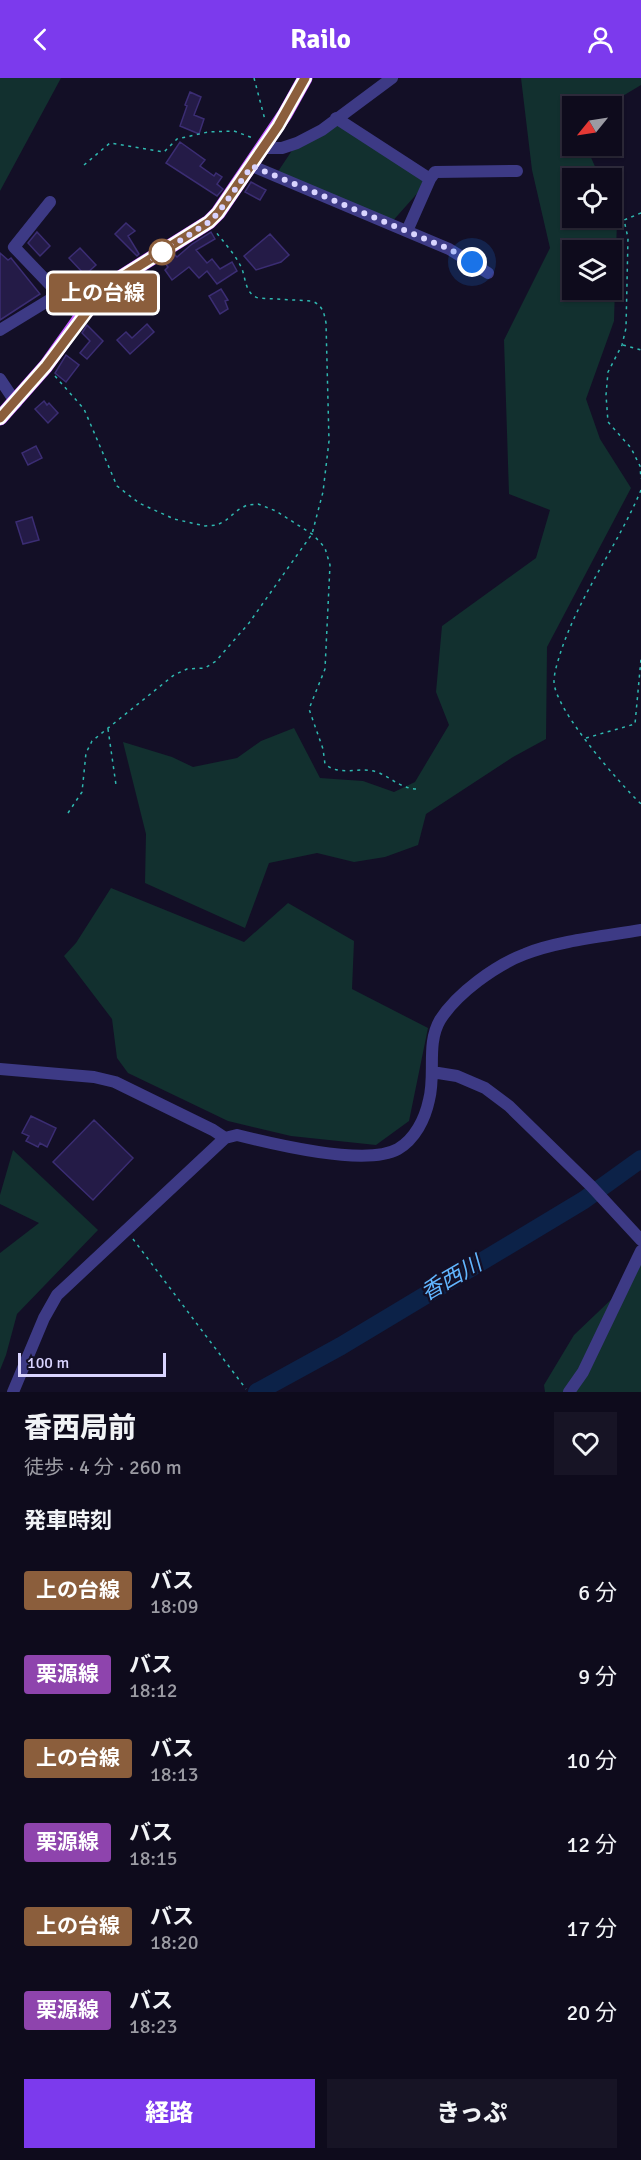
<!DOCTYPE html>
<html lang="ja">
<meta charset="utf-8">
<style>
:root{--surface:#0e0b1c;--page:#171425;--text:#f1f3f6;--muted:#9b9ba3;--line:#2e2b3b;--accent:#7c3aed}
body{margin:0;font-family:Signika,"Noto Sans JP",sans-serif;background:var(--page);color:var(--text);height:100vh;display:flex;flex-direction:column;font-size:22px;white-space:nowrap}
*{box-sizing:border-box;margin:0}
p{font-size:20px;color:var(--muted)}
.icon{flex:none;width:33px;height:33px;fill:none;stroke:currentColor;stroke-width:2;stroke-linecap:round;stroke-linejoin:round}
.map{position:relative;height:1314px;overflow:hidden}
.drawer{display:flex;flex-direction:column;background:var(--surface);flex:1}
.drawer>*{flex:none}
.badge{padding:0 12px;border-radius:4px;font-size:21px;line-height:39px}
.needle{width:39px;rotate:240deg}
.tools{position:absolute;left:562px;top:18px;display:grid;gap:12px}
.tools a{display:grid;place-items:center;width:60px;height:60px;border-radius:0px;background:var(--surface);box-shadow:0 2px 4px #0004,0 0 0 2px var(--line);font-size:30px}
.scale{position:absolute;left:18px;bottom:15px;width:148px;box-sizing:border-box;padding-left:6px;border:3px solid #d9d4ff;border-top:0;font-size:16px;line-height:21px;white-space:nowrap;color:#d9d4ff;-webkit-text-stroke:4px #130f26;paint-order:stroke}
.you{position:absolute;width:30px;height:30px;margin:-15px;border:4px solid #fff;border-radius:50%;background:#1a73e8;box-shadow:0 0 0 9px #1a73e833}
.map>.badge{position:absolute;translate:-50% -50%;box-shadow:0 0 0 3px #fff}
h2{padding:0 24px;font-size:22px;line-height:54px}
.round{display:grid;place-items:center;flex:none;width:63px;height:63px;border-radius:0px;background:var(--page)}
.headline{display:flex;align-items:center;justify-content:space-between;height:102px;padding:0 24px}
h1{font-size:28px;font-weight:800;line-height:45px}
.action{display:flex;gap:12px;margin-top:auto;padding:12px 24px}
.action a{flex:1;height:69px;border-radius:0px;background:var(--accent);color:#fff;font-size:24px;font-weight:800;line-height:69px;text-align:center}
.action a+a{background:var(--page);color:var(--text)}
ul{padding:0;list-style:none}
li{display:flex;align-items:center;gap:18px;height:84px;padding:0 24px}
li div{flex:1}
li b{display:block;font-size:22px}
li em{font-style:normal}
li .badge{min-width:66px;font-weight:700;text-align:center}
header{display:flex;justify-content:space-between;align-items:center;height:78px;padding:0 24px;background:var(--accent);color:#fff;font-size:27px;font-weight:800}
.map>svg:first-child{display:block}
</style>
<header><svg class="icon" aria-label="back" viewBox="0 0 24 24"><path d="M15 5l-7 7 7 7"/></svg>Railo<svg class="icon" aria-label="person" viewBox="0 0 24 24"><circle cx="12" cy="8" r="4"/><path d="M4 21q1-7 8-7t8 7"/></svg></header>
<div class="map">
<svg width="641" height="1314" viewBox="0 0 641 1314">
<rect width="100%" height="100%" fill="#130f26"/>
<!-- green -->
<path fill="#12302f" fill-rule="evenodd" d="M 0,0 L 61,0 L 0,113 Z
M 521,0 L 641,0 L 641,7 L 606,28 L 573,28 L 573,68 L 586,68 L 600,100 L 573,100 L 573,140 L 612,140 L 612,130 L 617,142 L 614,243 L 586,321 L 600,361 L 631,410 L 547,569 L 546,661 L 513,679 L 426,736 L 418,767 L 385,779 L 354,784 L 317,775 L 269,785 L 245,850 L 145,805 L 146,756 L 123,664 L 172,679 L 193,689 L 237,680 L 261,663 L 294,650 L 320,700 L 363,703 L 394,714 L 415,704 L 449,647 L 436,614 L 442,548 L 536,480 L 550,432 L 509,416 L 504,262 L 550,170 L 532,92 ZM 573,172 L 612,172 L 612,212 L 573,212 Z
M 336,40 L 430,101 L 390,146 L 275,98 L 297,65 Z
M 111,810 L 244,864 L 288,825 L 354,863 L 352,911 L 428,950 L 409,1043 L 376,1067 L 291,1058 L 228,1043 L 128,995 L 117,980 L 112,941 L 64,878 L 76,865 Z
M 13,1072 L 98,1152 L 17,1236 L 6,1277 L 0,1292 L 0,1175 L 39,1145 L 0,1126 L 0,1117 Z
M 641,1178 L 641,1314 L 545,1314 L 544,1307 L 574,1257 L 618,1215 Z"/>
<g fill="none" stroke-linecap="round" stroke-linejoin="round">
<!-- river -->
<path stroke="#0c2248" stroke-width="18" d="M 257,1314 L 341,1268 L 584,1122 L 641,1081"/>
</g>
<!-- building -->
<path fill="#241b47" stroke="#3b2d73" stroke-width="1.5" d="M 190,14 L 201,19 L 194,37 L 204,41 L 199,56 L 180,48 L 187,28 L 185,27 Z
M 180,64 L 205,82 L 200,88 L 214,98 L 216,95 L 222,99 L 217,106 L 223,111 L 217,118 L 166,85 Z
M 251,104 L 266,112 L 260,122 L 245,114 Z
M 126,145 L 135,153 L 128,158 L 139,176 L 137,178 L 115,156 Z
M 37,154 L 50,168 L 40,178 L 28,165 Z
M 211,154 L 215,161 L 196,172 L 207,185 L 212,181 L 220,191 L 232,184 L 237,193 L 217,206 L 207,193 L 199,200 L 189,189 L 172,202 L 165,192 L 168,189 L 164,184 L 175,177 L 177,179 L 192,166 Z
M 270,156 L 289,177 L 281,184 L 256,192 L 244,178 Z
M 80,170 L 96,187 L 85,197 L 69,180 Z
M 0,175 L 8,182 L 11,180 L 40,216 L 0,242 Z
M 221,211 L 228,222 L 225,223 L 228,231 L 220,236 L 209,218 Z
M 147,246 L 154,254 L 130,276 L 117,262 L 126,254 L 132,260 Z
M 87,247 L 103,263 L 87,281 L 80,275 L 90,263 L 82,255 Z
M 66,277 L 79,287 L 66,304 L 55,295 Z
M 44,323 L 47,327 L 49,325 L 58,335 L 48,345 L 35,331 Z
M 36,368 L 42,380 L 28,387 L 22,375 Z
M 32,439 L 39,462 L 23,466 L 16,444 Z
M 31,1038 L 56,1050 L 47,1069 L 40,1065 L 38,1069 L 26,1063 L 29,1058 L 22,1055 Z
M 94,1042 L 133,1080 L 93,1122 L 53,1084 Z"/>
<g fill="none" stroke-linecap="round" stroke-linejoin="round">
<!-- path -->
<path stroke="#2fb8b0" stroke-width="1.5" stroke-dasharray="3 4.5" stroke-linecap="butt" d="M 254,0 L 265,42
M 84,87 L 110,65 L 164,74 L 177,61 L 208,54 L 234,53 L 253,60
M 641,135 L 624,142 L 628,160 L 626,250 L 622,267 L 608,294 L 606,317 L 608,344 L 631,370 L 640,388 L 641,401
M 623,267 L 641,272
M 55,298 L 84,331 L 117,408 L 139,425 L 174,441 L 205,448 L 217,447 L 225,443 L 238,432 L 247,427 L 258,426 L 276,433 L 312,456 L 320,464 L 325,470 L 330,487 L 325,591 L 309,631 L 323,671 L 325,686 C 340,699 360,688 377,694 C 392,700 400,710 416,711
M 641,412 C 618,467 580,516 561,573 C 558,583 554,594 554,604 C 555,632 620,706 641,726
M 108,651 L 116,707
M 586,660 L 635,646 L 641,581
M 68,735 L 82,714 L 86,675 L 92,663 L 174,597 L 187,591 L 205,590 L 216,583 L 249,545 L 312,456 L 323,414 L 329,363 L 326,245 C 324,234 322,227 312,223 L 258,220 C 245,215 246,202 242,191 C 236,177 225,166 216,154
M 133,1161 L 246,1311"/>
<!-- minor -->
<path stroke="#3d3a85" stroke-width="12" d="M 336,40 L 430,101
M 264,70 L 282,70 L 297,65 L 322,52 L 392,0
M 252,88 L 449,171 L 488,195
M 50,124 L 14,169 L 81,239
M 407,153 L 430,101 L 435,94 L 517,93
M 0,252 L 59,216
M 0,301 L 16,325
M 0,991 L 94,999 L 115,1004 L 213,1052 L 225,1060
M 432,994 L 457,998 L 485,1010 L 509,1028 L 591,1108 L 641,1162
M 13,1314 L 44,1240 L 57,1217 L 225,1060 L 237,1057 C 273,1066 366,1089 398,1071 C 415,1061 425,1041 429,1022 C 436,996 426,966 440,942 C 457,915 496,887 525,876 C 557,863 606,858 641,852
M 569,1314 L 583,1294 L 641,1173"/>
<!-- primary -->
<path stroke="#c25bff" stroke-width="15" d="M 0,340 L 46,288 L 81,239 L 115,203 L 209,144 L 218,135 L 285,36 L 305,0"/>
</g>
<g fill="none" stroke-linecap="round" stroke-linejoin="round">
<!-- line casing -->
<g stroke="#fff" stroke-width="14">
<path id="line" d="M 0,340 L 46,288 L 95,223 L 115,203 L 209,144 L 218,135 L 278,48 L 305,0"/>
</g>
<!-- line -->
<use href="#line" stroke="#8b5e3c" stroke-width="9"/>
<!-- walk -->
<path stroke="#d9d4ff" stroke-width="6" stroke-dasharray="0 10.8" d="M 162,174 L 153,180 L 209,144 L 218,135 L 252,88 L 449,171 L 472,184"/>
</g>
<!-- markers -->
<circle fill="#fff" stroke="#8b5e3c" stroke-width="3" cx="162" cy="174" r="12"/>
<g text-anchor="middle" dominant-baseline="central" stroke-width="4.5" stroke-linejoin="round" paint-order="stroke">
<!-- water labels -->
<g font-size="22" font-style="italic" fill="#62b6ff" stroke="#130f26">
<text transform="translate(451 1200) rotate(-30)">香西川</text>
</g>
</g>
</svg>
<div class="tools">
<a><svg class="needle" viewBox="-14 -14 28 28"><path d="M0-13l5 13h-10z" fill="#e53935"/><path d="M0 13l5-13h-10z" fill="#9b9ba3"/></svg></a>
<a><svg class="icon" aria-label="locate" viewBox="0 0 24 24"><circle cx="12" cy="12" r="6"/><path d="M12 2v4M12 18v4M2 12h4M18 12h4"/></svg></a>
<a><svg class="icon" aria-label="layers" viewBox="0 0 24 24"><path d="M12 4l9 5-9 5-9-5zM3 14l9 5 9-5"/></svg></a>
</div>
<div class="scale">100 m</div>
<div class="you" style="left:472px;top:184px"></div>
<b class="badge" style="left:103px;top:215px;background:#8b5e3c;color:#fff">上の台線</b>
</div>
<section class="drawer">
<div class="headline"><div><h1>香西局前</h1><p>徒歩 · 4 分 · 260 m</p></div><a class="round"><svg class="icon" aria-label="heart" viewBox="0 0 24 24"><path d="M12 20l-8-8c-3-5 5-10 8-4 3-6 11-1 8 4z"/></svg></a></div>
<h2>発車時刻</h2>
<ul>
<li><span class="badge" style="background:#8b5e3c;color:#fff">上の台線</span><div><b>バス</b><p>18:09</p></div><em>6 分</em></li>
<li><span class="badge" style="background:#8e44ad;color:#fff">栗源線</span><div><b>バス</b><p>18:12</p></div><em>9 分</em></li>
<li><span class="badge" style="background:#8b5e3c;color:#fff">上の台線</span><div><b>バス</b><p>18:13</p></div><em>10 分</em></li>
<li><span class="badge" style="background:#8e44ad;color:#fff">栗源線</span><div><b>バス</b><p>18:15</p></div><em>12 分</em></li>
<li><span class="badge" style="background:#8b5e3c;color:#fff">上の台線</span><div><b>バス</b><p>18:20</p></div><em>17 分</em></li>
<li><span class="badge" style="background:#8e44ad;color:#fff">栗源線</span><div><b>バス</b><p>18:23</p></div><em>20 分</em></li>
</ul>
<div class="action"><a>経路</a><a>きっぷ</a></div>
</section>
